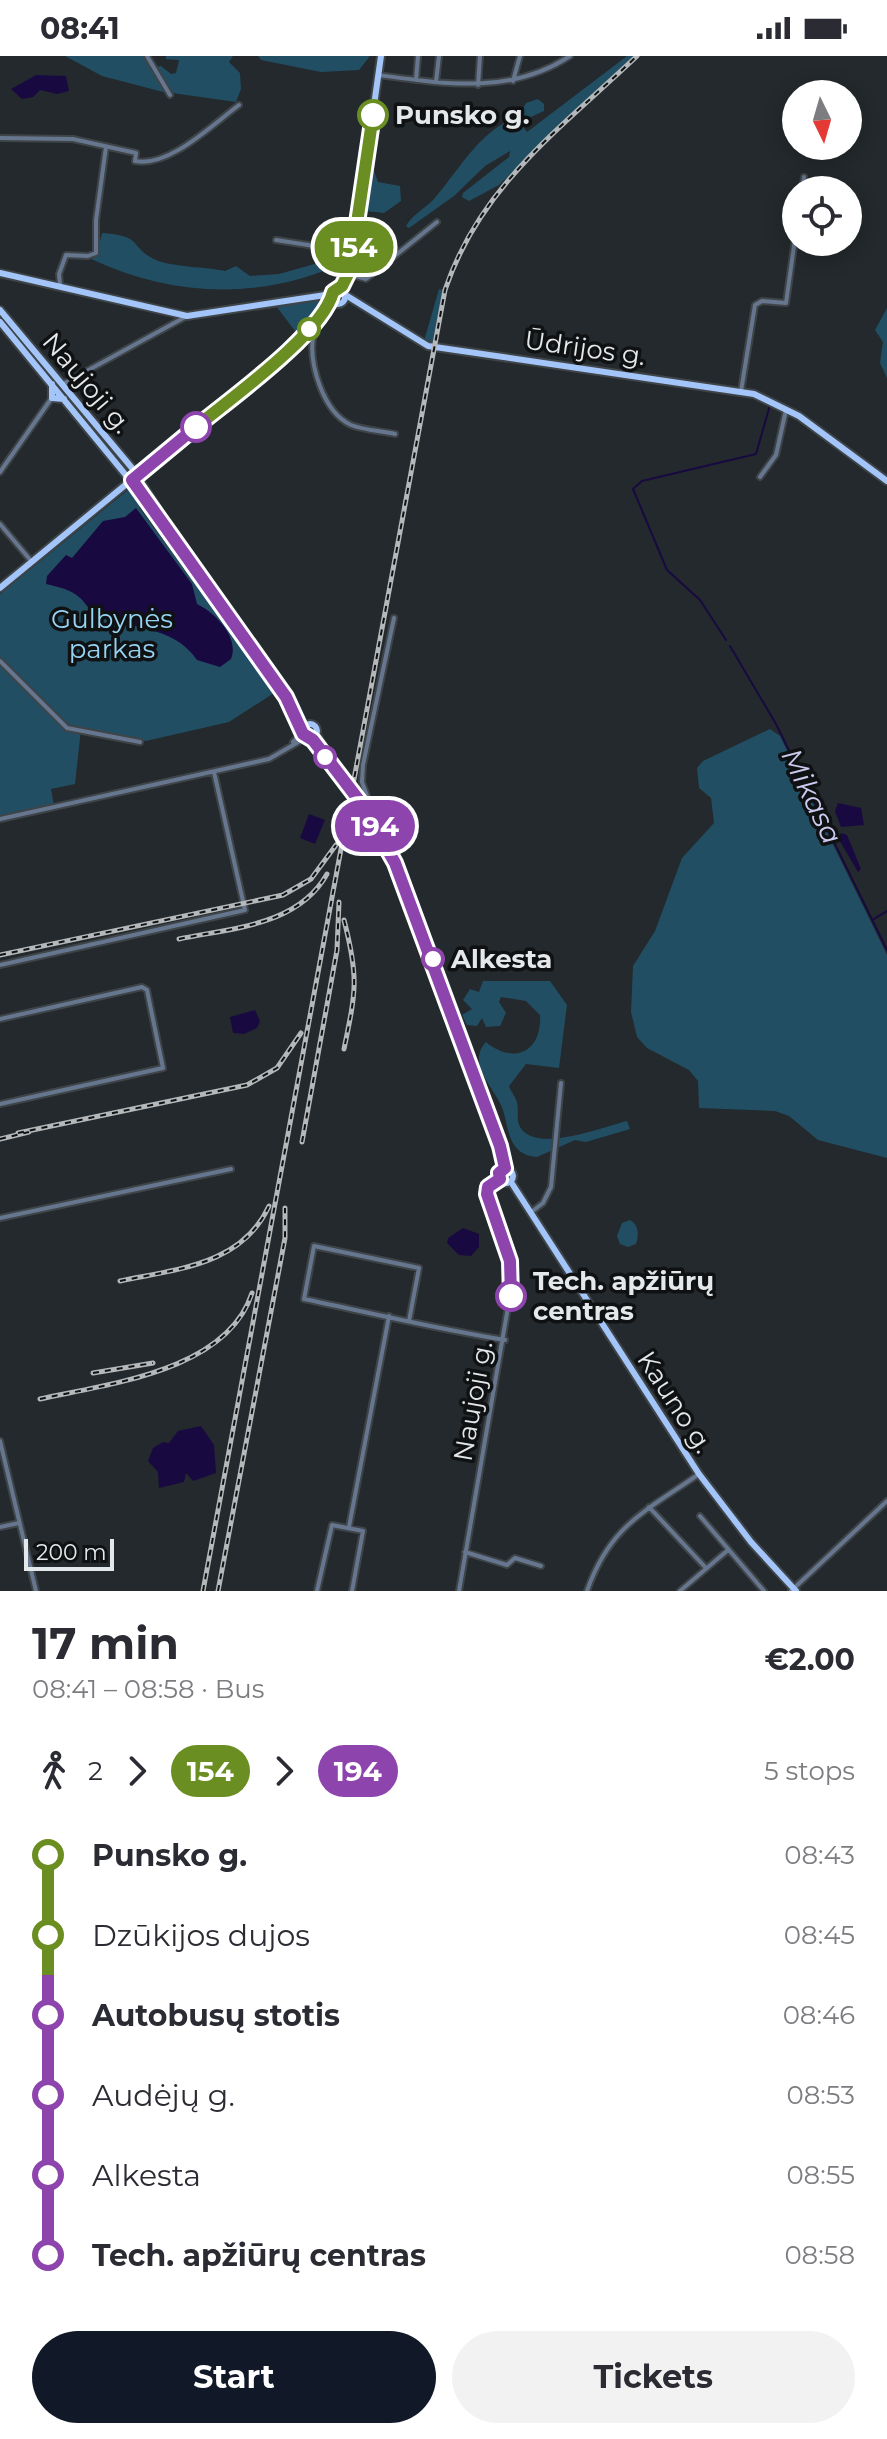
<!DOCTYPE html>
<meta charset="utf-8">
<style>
:root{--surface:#fff;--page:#f2f2f3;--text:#2b2b33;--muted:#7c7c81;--accent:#111827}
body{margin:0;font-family:Montserrat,sans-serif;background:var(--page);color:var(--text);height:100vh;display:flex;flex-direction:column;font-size:30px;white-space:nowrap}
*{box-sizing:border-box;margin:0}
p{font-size:26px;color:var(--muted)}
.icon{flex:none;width:44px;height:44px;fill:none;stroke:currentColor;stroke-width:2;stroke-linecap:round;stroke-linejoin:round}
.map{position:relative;height:1535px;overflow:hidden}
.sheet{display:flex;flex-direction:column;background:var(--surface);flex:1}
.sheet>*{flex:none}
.badge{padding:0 16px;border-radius:26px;font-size:28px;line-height:52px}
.needle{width:52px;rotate:175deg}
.fabs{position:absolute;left:782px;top:24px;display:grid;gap:16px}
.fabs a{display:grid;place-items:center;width:80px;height:80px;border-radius:50%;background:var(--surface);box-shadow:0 4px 20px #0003;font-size:40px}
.scale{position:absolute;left:24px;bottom:20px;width:90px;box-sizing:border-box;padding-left:8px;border:4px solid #e5e8ea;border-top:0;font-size:22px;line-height:28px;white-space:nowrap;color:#e5e8ea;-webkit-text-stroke:6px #0f1112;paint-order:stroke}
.map>.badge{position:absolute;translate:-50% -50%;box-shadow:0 0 0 4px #fff}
.legs{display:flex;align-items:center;gap:12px;height:88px;padding:0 32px;font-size:26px}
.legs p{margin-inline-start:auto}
.head{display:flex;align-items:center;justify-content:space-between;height:136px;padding:0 32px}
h1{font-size:44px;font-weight:700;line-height:60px}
.action{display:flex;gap:16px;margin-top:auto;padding:16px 32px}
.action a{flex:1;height:92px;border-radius:48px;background:var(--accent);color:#fff;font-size:32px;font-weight:700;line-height:92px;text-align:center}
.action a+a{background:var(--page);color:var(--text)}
ul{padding:0 32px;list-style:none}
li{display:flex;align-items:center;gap:28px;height:80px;font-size:30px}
li i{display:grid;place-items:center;width:12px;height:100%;margin:0 10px;background:currentColor}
li i::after{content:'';width:20px;height:20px;margin:-10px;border:6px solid;border-radius:50%;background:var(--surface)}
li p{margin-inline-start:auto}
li:first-child i{background:linear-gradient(#0000 50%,currentColor 0)}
li:last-child i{background:linear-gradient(currentColor 50%,#0000 0)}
.status{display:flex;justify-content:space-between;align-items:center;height:56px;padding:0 40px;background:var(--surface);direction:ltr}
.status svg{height:22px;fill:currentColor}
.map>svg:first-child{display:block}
</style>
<div class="status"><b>08:41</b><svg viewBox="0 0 49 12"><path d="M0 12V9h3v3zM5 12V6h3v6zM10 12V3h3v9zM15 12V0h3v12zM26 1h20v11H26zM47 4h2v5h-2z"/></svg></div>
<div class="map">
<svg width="887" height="1535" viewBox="0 0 887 1535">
<rect width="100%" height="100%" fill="#23292c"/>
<!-- green -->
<path fill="#224e63" d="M 65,0 L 146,0 L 167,37 L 102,20 Z
M 166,0 L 233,0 L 229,6 L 240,17 L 241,33 L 236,46 L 172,37 L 154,11 L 161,10 L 171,18 L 176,17 L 179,4 L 166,3 Z
M 258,0 L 370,0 L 359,14 L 321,16 L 261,4 Z
M 627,0 L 635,0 L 499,129 L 469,145 L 462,141 L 463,137 L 509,101 L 510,95 L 485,110 L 454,140 L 409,172 L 406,170 C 411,160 424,153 433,144 C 458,116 480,73 518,61 L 526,47 L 538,43 L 544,48 L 544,55 L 520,66 L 527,76 Z
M 373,112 L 378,126 L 400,130 L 401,145 L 384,157 L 365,155 Z
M 102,177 C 145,180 128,191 156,204 C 171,211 207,211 225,215 L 236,210 L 250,220 L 279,218 L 350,198 L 349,204 C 265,245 175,242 91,203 L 97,198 Z
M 439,233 L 443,234 L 432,289 L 424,285 Z
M 318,244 L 322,252 L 298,279 L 276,250 Z
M 887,252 L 887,322 L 880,307 L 883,286 L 875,274 Z
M 128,434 L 133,434 L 143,448 L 139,451 L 274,637 L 229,666 L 146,685 L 81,673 L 75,728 L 51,733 L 54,750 L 0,762 L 0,538 Z
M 770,673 L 780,680 L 887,899 L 887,1102 L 818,1084 L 789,1060 L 775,1055 L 699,1052 L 698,1025 L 689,1014 L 647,992 L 637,981 L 631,956 L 633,910 L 655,875 L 682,802 L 714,767 L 711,742 L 699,732 L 697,712 L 703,705 Z
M 483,925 L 550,925 L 567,949 L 559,1012 L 526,1008 L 509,1030 C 511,1036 515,1040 517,1046 C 519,1055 516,1063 520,1071 C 536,1098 602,1071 627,1065 L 630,1073 L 586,1086 L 575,1084 L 537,1101 C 508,1099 509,1073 503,1054 C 497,1034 465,1008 486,986 C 512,1008 542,998 540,959 L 526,945 L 501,941 L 499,946 L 506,957 L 500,970 L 486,971 L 482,962 L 477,970 L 467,969 L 462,959 L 472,953 L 463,944 L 470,933 L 479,936 Z
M 630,1164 C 639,1169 639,1179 636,1188 L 628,1191 L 620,1188 L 617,1180 L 622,1167 Z"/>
<!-- water -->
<path fill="#180a41" d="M 36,19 L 66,20 L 69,35 L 57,38 L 40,34 L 33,41 L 22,43 L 11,33 Z
M 136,452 L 192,528 L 197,548 C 214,556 240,581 231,603 L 220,611 L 197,604 C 172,567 129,576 93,555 C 87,552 85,546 80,542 C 71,533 58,531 46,528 L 47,520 L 66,499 L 72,502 L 103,465 L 125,461 Z
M 838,747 L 861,752 L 864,769 L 841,771 L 835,755 Z
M 309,758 L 325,764 L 315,788 L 300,782 Z
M 841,777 L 847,779 L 861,813 L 858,816 L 838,782 Z
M 255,954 L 260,965 L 257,972 L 244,978 L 233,977 L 230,961 Z
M 463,1172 L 479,1178 L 479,1191 L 471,1200 L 459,1199 L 447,1187 L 448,1182 Z
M 201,1370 L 214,1389 L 216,1417 L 193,1425 L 186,1417 L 184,1426 L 159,1432 L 158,1416 L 148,1405 L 153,1392 L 163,1386 L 169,1387 L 178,1375 Z"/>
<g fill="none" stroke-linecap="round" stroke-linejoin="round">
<!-- stream -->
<path stroke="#180a41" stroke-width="2" d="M 726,584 L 700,544 L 667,514 L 633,433 L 642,425 L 756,398 L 770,349
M 730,590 L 776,668 L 887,894
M 874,863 L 887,855"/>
<!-- minor casing -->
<g stroke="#3e4447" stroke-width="8">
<path id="minor" d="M 147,0 L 170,39
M 378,19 C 445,28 511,39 570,0
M 416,24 L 418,0
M 513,25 L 520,0
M 436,26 L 439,0
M 478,29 L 480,0
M 0,82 L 73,83 L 136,97 L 135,105 C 169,112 213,68 239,49
M 802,134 L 804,121
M 276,184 L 321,191 L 356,182
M 349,218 L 366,223 L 437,166
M 60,229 L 59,218 L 66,199 L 88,200 L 96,197 L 96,164 L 106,91
M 307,275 L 313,281 C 309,308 323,356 351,369 C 364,374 381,375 395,378
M 63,328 L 187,260
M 741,335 L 755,249 L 762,245 L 786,247 L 796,176
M 0,416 L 51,343
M 760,421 L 776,399 L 786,354
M 0,468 L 32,506
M 0,605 L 67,672 L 140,686
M 293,686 L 303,676
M 361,747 L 367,740 L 362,726 L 363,709 L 394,562
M 0,763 L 269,703 L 307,681
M 0,909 L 245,854 L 214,716
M 0,963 L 142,931 L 147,934 L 163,1012 L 0,1048
M 530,1157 L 543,1147 L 551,1131 L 561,1027
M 0,1162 L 231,1113
M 409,1265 L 419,1212 L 314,1190 L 304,1243 C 371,1257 437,1273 505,1284
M 0,1385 L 36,1535
M 649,1451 L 706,1512
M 700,1460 L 764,1535
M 0,1471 L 19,1467
M 349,1471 L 389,1260
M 465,1496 L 507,1509 L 515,1502 L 541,1510
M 317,1535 L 332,1469 L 363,1475 L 352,1535
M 459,1535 L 512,1228 L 509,1198 L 487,1138 L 488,1131 L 500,1123
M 587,1535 C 610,1469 646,1455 699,1418
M 680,1535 L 728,1494
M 791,1535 L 887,1445"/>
</g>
<!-- major casing -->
<g stroke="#3e4447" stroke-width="10">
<path id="major" d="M 0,217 L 187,260 L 332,238
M331 241a7 7 0 1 1 14 0a7 7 0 1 1-14 0Z
M 343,237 L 352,204 L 381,0
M 344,238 L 428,290 L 754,338 L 799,360 L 887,425
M 0,254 L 132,412 L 159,455
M 0,266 L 166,468 L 286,641 L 303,673
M 52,328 L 52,342 L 64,343
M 0,532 L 287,296 L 332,244
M303 675a7 7 0 1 1 14 0a7 7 0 1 1-14 0Z
M 316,678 L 329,700
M 309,682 C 383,747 422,872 455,962 C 473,1011 494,1060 505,1112
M499 1120a7 7 0 1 1 14 0a7 7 0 1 1-14 0Z
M 511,1126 L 699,1418 L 751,1486 L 796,1535"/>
</g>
<!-- minor -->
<use href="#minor" stroke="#66768f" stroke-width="4"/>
<!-- major -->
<use href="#major" stroke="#a3c5f9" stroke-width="6"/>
<!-- rail casing -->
<g stroke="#b4b8ba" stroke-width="5">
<path id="rail" d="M 344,864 C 359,922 356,935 344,993
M 179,883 C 231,872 298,870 327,818
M 0,899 L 283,839 L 311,823 L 336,789
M 18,1077 L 247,1029 L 277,1012 L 301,977
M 0,1083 L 29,1076
M 302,1086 L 337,894 L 339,846
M 120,1225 C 177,1213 242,1209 269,1150
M 93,1317 L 153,1307
M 40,1343 C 108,1328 227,1315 252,1237
M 203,1535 L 445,234 C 480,130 560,73 637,0
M 218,1535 L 285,1182 L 285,1152"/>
</g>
<!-- rail -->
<use href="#rail" stroke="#0f1112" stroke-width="2" stroke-dasharray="6" stroke-linecap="butt"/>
</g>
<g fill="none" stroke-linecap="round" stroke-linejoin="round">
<!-- line-1 casing -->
<g stroke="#fff" stroke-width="18">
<path id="line-1" d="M 196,371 C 230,343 323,277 333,236 L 342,230 L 350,214 L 373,59"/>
</g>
<!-- line-2 casing -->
<g stroke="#fff" stroke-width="18">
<path id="line-2" d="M 196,371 L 132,424 L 286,641 L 303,678 L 313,684 L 361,747 L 395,807 L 500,1090 L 505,1112 L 499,1117 L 500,1123 L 488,1131 L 487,1138 L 510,1205 L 511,1240"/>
</g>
<!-- line-1 -->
<use href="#line-1" stroke="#6b8e23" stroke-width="12"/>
<!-- line-2 -->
<use href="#line-2" stroke="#8e44ad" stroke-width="12"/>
</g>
<!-- markers -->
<g fill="#fff" stroke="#6b8e23" stroke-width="4">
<circle cx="373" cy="59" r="14"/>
<circle cx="309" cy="273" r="10"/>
</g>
<g fill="#fff" stroke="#8e44ad" stroke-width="4">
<circle cx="196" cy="371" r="14"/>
<circle cx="325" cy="701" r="10"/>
<circle cx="433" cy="903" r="10"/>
<circle cx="511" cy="1240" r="14"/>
</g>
<g text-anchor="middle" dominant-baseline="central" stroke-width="7" stroke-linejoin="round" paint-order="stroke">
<!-- stop labels -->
<g font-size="26" font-weight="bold" fill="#e5e8ea" stroke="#0f1112" text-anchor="start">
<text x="395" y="59">Punsko g.</text>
<text x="451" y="903">Alkesta</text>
<text x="533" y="1225">Tech. apžiūrų<tspan x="533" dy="30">centras</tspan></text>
</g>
<!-- street labels -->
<g font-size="26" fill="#e5e8ea" stroke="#0f1112">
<text transform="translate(585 292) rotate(8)">Ūdrijos g.</text>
<text transform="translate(87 327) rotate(50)">Naujoji g.</text>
<text transform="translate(473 1345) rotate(-80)">Naujoji g.</text>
<text transform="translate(675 1346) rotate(57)">Kauno g.</text>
</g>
<!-- park labels -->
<g font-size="26" fill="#97d4f3" stroke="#0f1112">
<text x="112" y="563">Gulbynės<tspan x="112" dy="30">parkas</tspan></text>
</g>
<!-- water labels -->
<g font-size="28" font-style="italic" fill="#cbcaef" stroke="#0f1112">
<text transform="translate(812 740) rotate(64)">Mikasa</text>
</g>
</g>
</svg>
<div class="fabs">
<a><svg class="needle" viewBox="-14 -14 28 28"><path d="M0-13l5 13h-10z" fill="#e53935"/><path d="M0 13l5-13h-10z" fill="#7c7c81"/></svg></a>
<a><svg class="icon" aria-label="locate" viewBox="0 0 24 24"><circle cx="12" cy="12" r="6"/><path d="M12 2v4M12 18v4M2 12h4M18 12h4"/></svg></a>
</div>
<div class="scale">200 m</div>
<b class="badge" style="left:354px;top:191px;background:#6b8e23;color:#fff">154</b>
<b class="badge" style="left:375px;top:770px;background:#8e44ad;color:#fff">194</b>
</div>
<section class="sheet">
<div class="head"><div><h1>17 min</h1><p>08:41 – 08:58 · Bus</p></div><b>€2.00</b></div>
<div class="legs"><svg class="icon" aria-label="walk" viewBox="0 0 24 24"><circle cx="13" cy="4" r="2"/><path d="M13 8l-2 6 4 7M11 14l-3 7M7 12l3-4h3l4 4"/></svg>2<svg class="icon" aria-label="forward" viewBox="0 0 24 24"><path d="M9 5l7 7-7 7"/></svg><b class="badge" style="background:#6b8e23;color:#fff">154</b><svg class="icon" aria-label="forward" viewBox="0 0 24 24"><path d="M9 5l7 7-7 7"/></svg><b class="badge" style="background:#8e44ad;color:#fff">194</b><p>5 stops</p></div>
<ul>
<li><i style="color:#6b8e23"></i><b>Punsko g.</b><p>08:43</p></li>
<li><i style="color:#6b8e23"></i><span>Dzūkijos dujos</span><p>08:45</p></li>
<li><i style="color:#8e44ad"></i><b>Autobusų stotis</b><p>08:46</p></li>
<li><i style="color:#8e44ad"></i><span>Audėjų g.</span><p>08:53</p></li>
<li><i style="color:#8e44ad"></i><span>Alkesta</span><p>08:55</p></li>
<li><i style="color:#8e44ad"></i><b>Tech. apžiūrų centras</b><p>08:58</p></li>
</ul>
<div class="action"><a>Start</a><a>Tickets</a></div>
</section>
